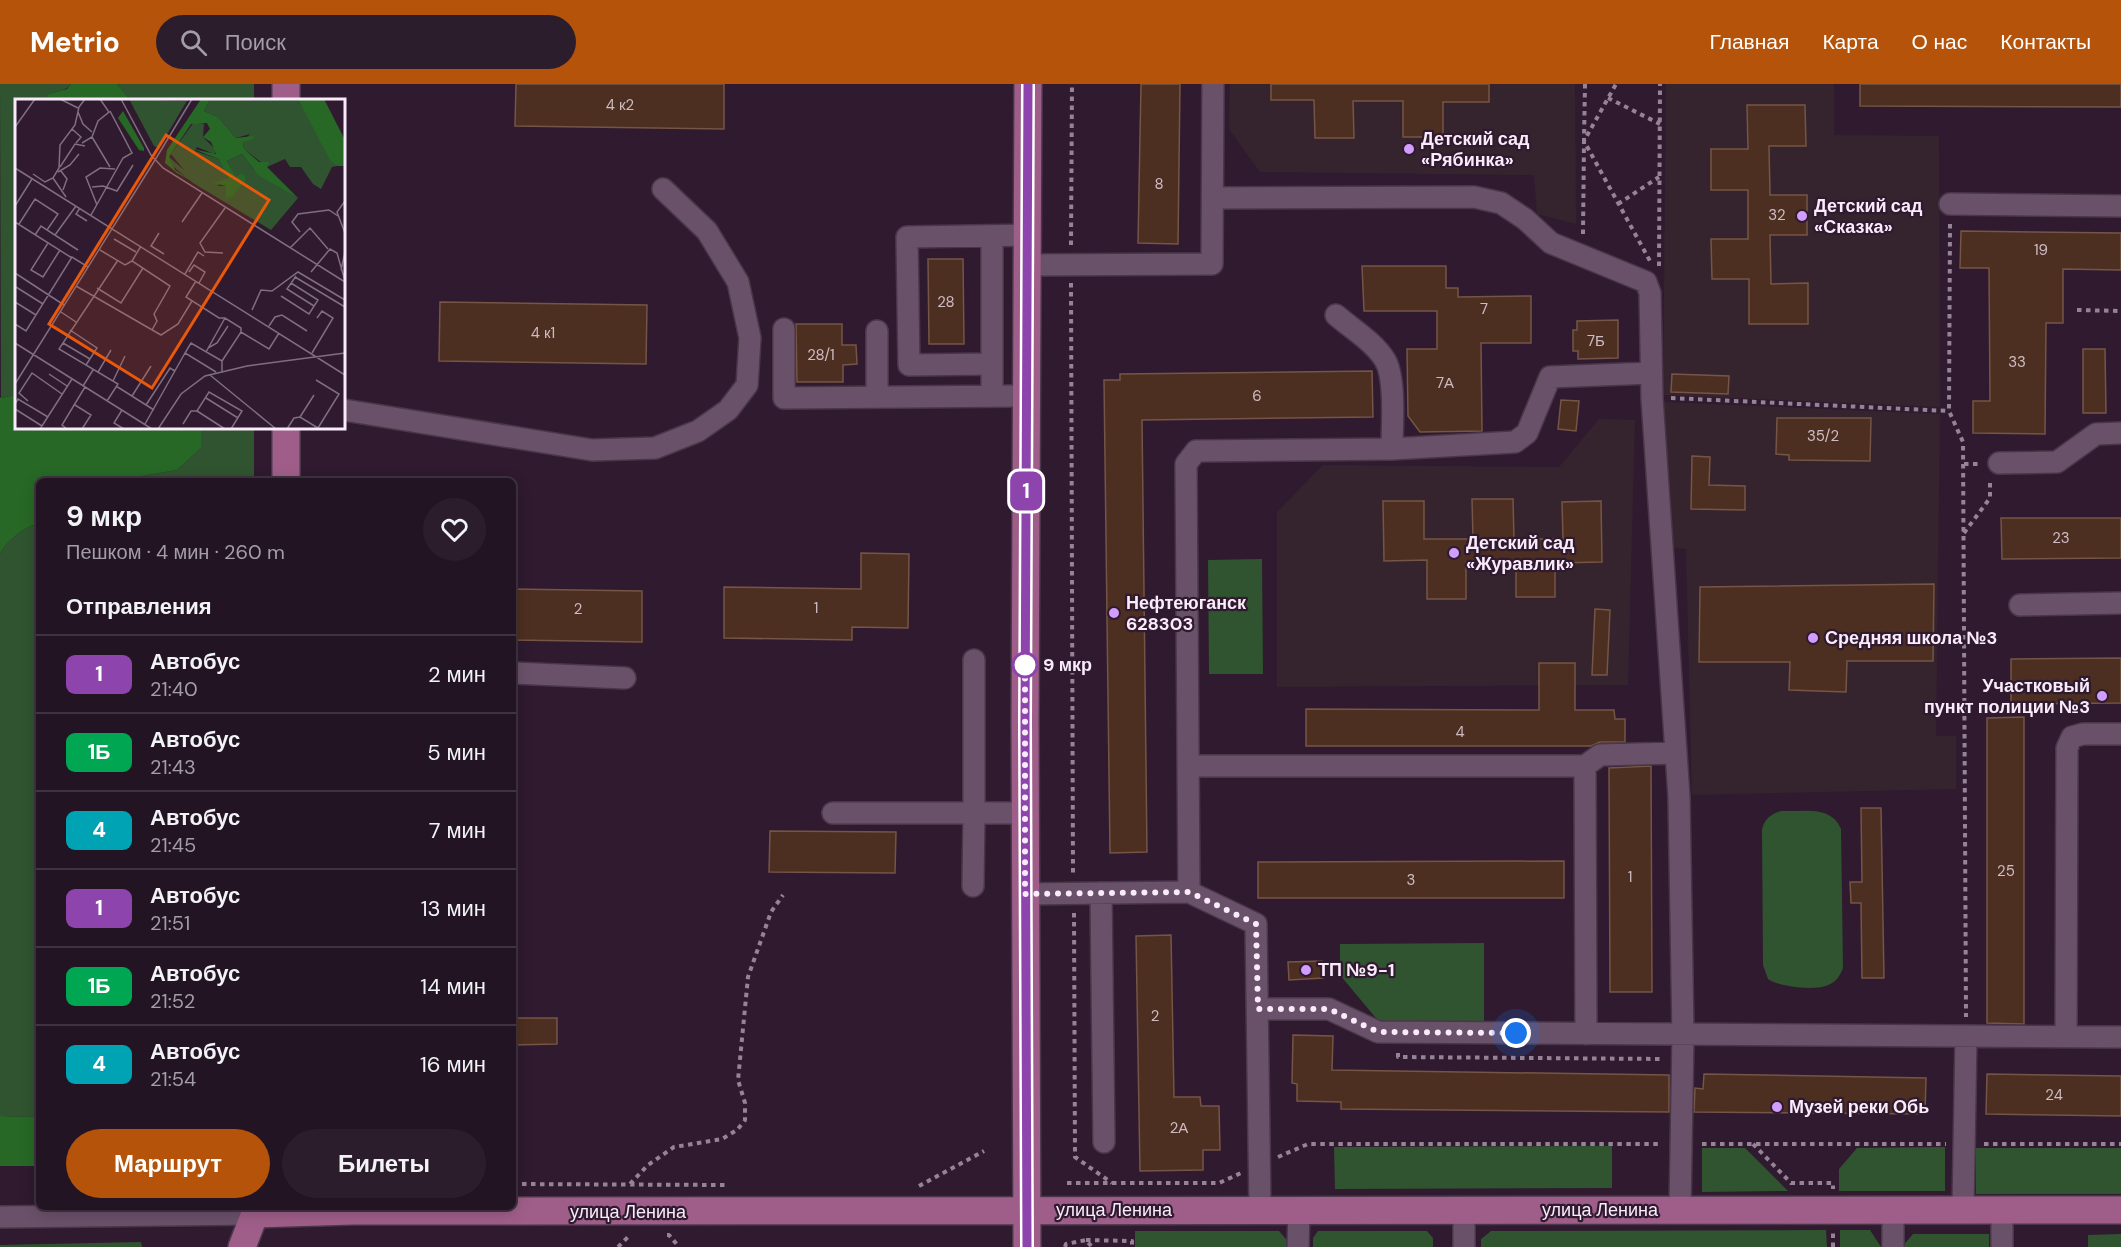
<!DOCTYPE html>
<html lang="ru">
<meta charset="utf-8">
<style>
:root{--surface:#231424;--page:#2b1d2c;--text:#f1f3f6;--muted:#a39ea6;--line:#403341;--accent:#b45309}
body{margin:0;font-family:"DM Sans",sans-serif;background:var(--page);color:var(--text);height:100vh;display:flex;flex-direction:column;font-size:22px;white-space:nowrap}
*{box-sizing:border-box;margin:0}
p{font-size:20px;color:var(--muted)}
.icon{flex:none;width:33px;height:33px;fill:none;stroke:currentColor;stroke-width:2;stroke-linecap:round;stroke-linejoin:round}
.map{position:relative;flex:1;overflow:hidden}
.side{position:absolute;left:36px;top:394px;width:480px;height:732px;display:flex;flex-direction:column;background:var(--surface);border-radius:9px;box-shadow:0 3px 15px #0003,0 0 0 2px var(--line)}
.side>*{flex:none}
.badge{padding:0 12px;border-radius:9px;font-size:21px;line-height:39px}
.you{position:absolute;width:30px;height:30px;margin:-15px;border:4px solid #fff;border-radius:50%;background:#1a73e8;box-shadow:0 0 0 9px #1a73e833}
.map>.badge{position:absolute;translate:-50% -50%;box-shadow:0 0 0 3px #fff}
h2{padding:0 30px;font-size:22px;line-height:54px}
.round{display:grid;place-items:center;flex:none;width:63px;height:63px;border-radius:32px;background:var(--page)}
.head{display:flex;align-items:center;justify-content:space-between;height:102px;padding:0 30px}
h1{font-size:28px;font-weight:700;line-height:45px}
.button{display:flex;gap:12px;margin-top:auto;padding:12px 30px}
.button a{flex:1;height:69px;border-radius:36px;background:var(--accent);color:#fff;font-size:24px;font-weight:700;line-height:69px;text-align:center}
.button a+a{background:var(--page);color:var(--text)}
ul{padding:0;list-style:none}
li{display:flex;align-items:center;gap:18px;height:78px;padding:0 30px;border-top:2px solid var(--line)}
li div{flex:1}
li b{display:block;font-size:22px}
li em{font-style:normal}
li .badge{min-width:66px;font-weight:700;text-align:center}
header{display:flex;align-items:center;gap:36px;box-sizing:border-box;height:84px;padding:0 30px;background:var(--accent);color:#fff}
header strong{font-size:28px}
nav{display:flex;gap:33px;margin-inline-start:auto;font-size:21px}
.search{width:420px;height:54px;background:var(--page);display:flex;align-items:center;gap:15px;box-sizing:border-box;padding:0 21px;border-radius:33px;color:var(--muted);font-size:22px}
.map>svg:first-child{display:block}
</style>
<header>
<strong>Metrio</strong>
<div class="search"><svg class="icon" aria-label="search" viewBox="0 0 24 24"><circle cx="10" cy="10" r="6"/><path d="M15 15l6 6"/></svg>Поиск</div>
<nav><a>Главная</a><a>Карта</a><a>О нас</a><a>Контакты</a></nav>
</header>
<div class="map">
<svg width="2121" height="1163" viewBox="0 0 2121 1163">
<rect width="100%" height="100%" fill="#2f1a30"/>
<!-- education -->
<path fill="#35242e" d="M 1230,0 L 1575,0 L 1576,140 L 1537,130 L 1534,91 L 1260,88 L 1229,45 Z
M 1666,0 L 1834,0 L 1834,51 L 1939,52 L 1940,323 L 1663,311 Z
M 1664,318 L 1940,330 L 1936,652 L 1956,652 L 1956,705 L 1692,711 L 1686,465 L 1674,464 Z
M 1599,335 L 1635,336 L 1628,601 L 1277,603 L 1277,428 L 1323,381 L 1559,383 Z"/>
<!-- green -->
<path fill="#30542f" d="M 0,0 L 71,0 C 65,9 53,6 46,13 L 47,16 L 16,16 L 16,311 L 1,314 Z
M 117,0 L 254,0 L 254,16 L 133,16 L 128,13 Z
M 201,344 L 254,344 L 254,397 L 127,398 L 130,394 L 177,386 L 201,364 Z
M 39,440 L 39,1033 L 0,1032 L 0,470 C 5,458 26,441 39,440 Z
M 1262,475 L 1263,590 L 1209,590 L 1208,476 Z
M 1781,727 C 1804,728 1831,721 1841,745 L 1843,884 C 1840,892 1836,898 1828,901 C 1816,907 1779,903 1768,895 L 1763,881 L 1762,746 C 1764,735 1771,730 1781,727 Z
M 1484,859 L 1484,941 L 1380,939 L 1340,891 L 1340,860 Z
M 1612,1062 L 1612,1104 L 1335,1105 L 1334,1063 Z
M 1945,1063 L 1945,1107 L 1839,1107 L 1839,1085 L 1857,1064 Z
M 1702,1064 L 1745,1064 L 1788,1107 L 1702,1108 Z
M 1976,1064 L 2121,1064 L 2121,1110 L 1976,1110 Z
M 1826,1146 L 1827,1163 L 1481,1163 L 1481,1155 L 1491,1147 Z
M 1840,1146 L 1870,1146 L 1881,1163 L 1840,1163 Z
M 1135,1147 L 1279,1147 L 1286,1155 L 1286,1163 L 1135,1163 Z
M 1318,1147 L 1427,1147 L 1433,1154 L 1433,1163 L 1313,1163 L 1313,1154 Z
M 1913,1150 L 1989,1150 L 1989,1163 L 1902,1163 Z
M 2121,1150 L 2121,1163 L 2088,1163 L 2088,1151 Z
M 141,1158 L 142,1163 L 0,1163 L 0,1161 Z"/>
<!-- forest -->
<path fill="#276826" d="M 71,0 L 117,0 L 128,13 L 133,16 L 47,16 L 46,13 L 49,10 L 67,5 Z
M 16,311 L 16,344 L 201,344 L 201,364 L 177,386 L 130,394 L 127,397 L 39,398 L 39,440 C 26,441 5,458 0,470 L 0,313 L 1,314 Z
M 0,1032 L 39,1033 L 39,1082 L 0,1082 Z"/>
<!-- building -->
<path fill="#4c2f20" stroke="#755546" stroke-width="1.5" d="M 516,0 L 724,0 L 724,45 L 515,42 Z
M 1141,0 L 1180,0 L 1178,160 L 1138,159 Z
M 1271,0 L 1489,0 L 1489,18 L 1443,18 L 1443,53 L 1403,53 L 1403,17 L 1353,17 L 1354,54 L 1315,54 L 1314,16 L 1271,16 Z
M 1860,0 L 2121,0 L 2121,23 L 1860,22 Z
M 1747,21 L 1805,21 L 1806,62 L 1769,62 L 1770,111 L 1807,111 L 1807,151 L 1770,151 L 1771,200 L 1808,199 L 1808,240 L 1749,240 L 1749,195 L 1712,195 L 1711,155 L 1748,155 L 1748,106 L 1711,106 L 1711,65 L 1748,65 Z
M 1961,147 L 2121,149 L 2121,186 L 2063,185 L 2063,239 L 2046,239 L 2045,350 L 1973,349 L 1973,317 L 1990,317 L 1989,184 L 1960,184 Z
M 928,175 L 963,175 L 964,260 L 929,260 Z
M 1362,182 L 1446,182 L 1446,204 L 1458,204 L 1458,213 L 1531,212 L 1531,259 L 1481,259 L 1482,347 L 1420,348 L 1408,332 L 1407,265 L 1437,265 L 1437,227 L 1364,227 Z
M 440,218 L 647,221 L 646,280 L 439,277 Z
M 1618,236 L 1618,274 L 1578,275 L 1578,267 L 1573,267 L 1573,246 L 1577,246 L 1577,237 Z
M 796,240 L 842,240 L 842,261 L 856,261 L 857,280 L 843,281 L 843,298 L 797,298 Z
M 2083,265 L 2105,265 L 2106,329 L 2083,329 Z
M 1372,287 L 1373,333 L 1142,336 L 1147,768 L 1110,769 L 1104,296 L 1120,296 L 1120,290 Z
M 1672,290 L 1729,292 L 1728,310 L 1671,308 Z
M 1561,316 L 1579,317 L 1576,347 L 1558,345 Z
M 1777,334 L 1871,334 L 1870,377 L 1789,376 L 1789,371 L 1776,370 Z
M 1692,372 L 1710,373 L 1709,401 L 1745,402 L 1745,426 L 1691,425 Z
M 1472,415 L 1513,415 L 1514,455 L 1563,455 L 1562,418 L 1601,417 L 1602,478 L 1555,479 L 1555,513 L 1516,513 L 1516,477 L 1466,478 L 1466,515 L 1427,515 L 1427,476 L 1384,477 L 1383,417 L 1424,417 L 1424,455 L 1473,455 Z
M 2001,434 L 2121,434 L 2121,474 L 2002,475 Z
M 861,469 L 909,470 L 908,544 L 852,543 L 852,556 L 724,554 L 724,503 L 861,505 Z
M 1934,500 L 1933,577 L 1847,577 L 1846,608 L 1789,606 L 1790,578 L 1699,578 L 1700,503 Z
M 513,505 L 642,507 L 642,558 L 514,556 Z
M 1595,525 L 1610,526 L 1607,591 L 1592,591 Z
M 2121,574 L 2121,619 L 2011,620 L 2011,575 Z
M 1539,579 L 1575,579 L 1575,626 L 1614,626 L 1615,635 L 1625,635 L 1625,658 L 1600,658 L 1591,662 L 1306,662 L 1306,625 L 1539,626 Z
M 2024,633 L 2024,940 L 1987,939 L 1987,634 Z
M 1651,682 L 1652,908 L 1610,908 L 1609,684 Z
M 1861,724 L 1881,724 L 1884,894 L 1862,894 L 1861,819 L 1851,819 L 1850,798 L 1862,798 Z
M 770,747 L 896,748 L 895,789 L 769,788 Z
M 1564,777 L 1564,814 L 1258,814 L 1258,778 Z
M 1171,851 L 1174,1013 L 1200,1013 L 1201,1022 L 1219,1022 L 1220,1066 L 1203,1066 L 1203,1086 L 1140,1087 L 1136,852 Z
M 1322,877 L 1323,894 L 1289,896 L 1288,878 Z
M 513,934 L 557,934 L 557,960 L 513,961 Z
M 1293,951 L 1333,952 L 1332,986 L 1669,991 L 1669,1028 L 1341,1025 L 1341,1018 L 1297,1017 L 1297,1000 L 1292,999 Z
M 1704,990 L 1926,994 L 1925,1030 L 1694,1028 L 1695,1004 L 1703,1005 Z
M 1987,990 L 2121,992 L 2121,1032 L 1986,1030 Z"/>
<g fill="none" stroke-linecap="round" stroke-linejoin="round">
<!-- minor casing -->
<g stroke="#493749" stroke-width="24">
<path id="minor" d="M 1213,114 L 1474,113 L 1501,119 L 1525,135 L 1551,159 L 1646,198 L 1650,209 L 1652,314 L 1679,713 L 1683,951 L 1680,1126
M 1950,120 L 2121,122
M 992,152 L 992,312
M 1028,181 L 1212,180 L 1213,0
M 1336,231 C 1352,245 1374,258 1385,276 C 1396,294 1392,343 1392,365
M 784,245 L 784,314 L 1027,312
M 877,247 L 877,313
M 992,280 L 909,281 L 907,153 L 1028,151
M 344,326 L 592,366 L 655,364 L 698,347 L 728,326 L 747,301 L 750,254 L 738,198 L 707,147 L 663,105
M 1999,379 L 2057,378 L 2096,350 L 2121,349
M 2020,521 L 2121,519
M 513,589 L 625,594
M 1188,682 L 1585,682 L 1586,950
M 1585,682 L 1600,671 L 1675,669
M 833,729 L 974,729 L 974,576
M 973,802 L 974,729 L 1025,729
M 1189,808 L 1256,840 L 1260,1126
M 1101,809 L 1104,1058
M 1025,810 L 1189,808 L 1186,380 L 1196,367 L 1392,365 L 1515,358 L 1527,349 L 1550,293 L 1651,289
M 1258,925 L 1329,925 L 1378,948 L 2121,953
M 2066,952 L 2067,664 L 2072,653 L 2083,650 L 2121,650
M 1963,1126 L 1966,952
M 2002,1126 L 2002,1163
M 0,1133 L 255,1130
M 1298,1163 L 1299,1126
M 1464,1163 L 1464,1126
M 1893,1163 L 1893,1126"/>
</g>
<!-- major casing -->
<g stroke="#493749" stroke-width="30">
<path id="major" d="M 286,0 L 286,16
M 286,398 L 286,344
M 255,1130 L 353,1127 L 2121,1126
M 242,1163 L 257,1124
M 1027,1163 L 1025,639 L 1028,0"/>
</g>
<!-- path -->
<path stroke="#968496" stroke-width="4" stroke-dasharray="4.5 4.5" stroke-linecap="butt" d="M 1585,0 L 1584,57 L 1650,177
M 1608,14 L 1660,40
M 1618,120 L 1659,93
M 1950,140 L 1949,327 L 1963,358 L 1966,933
M 1583,150 L 1584,57 L 1616,0
M 1071,161 L 1072,0
M 1659,182 L 1660,0
M 1071,199 L 1073,791
M 2077,226 L 2121,227
M 1671,314 L 1949,327
M 1964,380 L 1980,380
M 1964,449 L 1990,414 L 1990,396
M 1074,829 L 1075,1073 L 1112,1099
M 1398,969 L 1398,973 L 1663,975
M 1702,1060 L 1946,1060
M 1753,1060 L 1791,1099 L 1833,1099 L 1833,1105
M 1984,1060 L 2121,1060
M 1278,1073 L 1308,1060 L 1661,1060
M 1067,1099 L 1219,1099 L 1241,1089
M 513,1100 L 729,1101
M 630,1100 L 648,1081 L 674,1063 L 722,1055 L 737,1046 L 745,1036 L 745,1019 L 738,996 L 748,893 L 771,828 L 783,811
M 919,1102 L 984,1067
M 667,1151 L 669,1151 L 679,1163
M 1086,1156 L 1132,1157 L 1132,1163
M 618,1163 L 630,1151
M 1065,1163 L 1066,1160 L 1086,1156 L 1092,1163
M 1833,1163 L 1833,1149"/>
<!-- minor -->
<use href="#minor" stroke="#6a516a" stroke-width="21"/>
<!-- major -->
<use href="#major" stroke="#9f5e89" stroke-width="27"/>
</g>
<g fill="none" stroke-linecap="round" stroke-linejoin="round">
<!-- line casing -->
<g stroke="#fff" stroke-width="14">
<path id="line" d="M 1027,1163 L 1025,639 L 1028,0"/>
</g>
<!-- line -->
<use href="#line" stroke="#8e44ad" stroke-width="9"/>
<!-- walk -->
<path stroke="#faebfa" stroke-width="6" stroke-dasharray="0 10.8" d="M 1025,581 L 1025,577 L 1025,810 L 1189,808 L 1256,840 L 1258,925 L 1329,925 L 1378,948 L 1516,949"/>
</g>
<!-- markers -->
<g fill="#d19dfe" stroke="#2f1a30" stroke-width="2">
<circle cx="1409" cy="65" r="6"/>
<circle cx="1802" cy="132" r="6"/>
<circle cx="1454" cy="469" r="6"/>
<circle cx="1114" cy="529" r="6"/>
<circle cx="1813" cy="554" r="6"/>
<circle cx="2102" cy="612" r="6"/>
<circle cx="1306" cy="886" r="6"/>
<circle cx="1777" cy="1023" r="6"/>
</g>
<circle fill="#fff" stroke="#8e44ad" stroke-width="3" cx="1025" cy="581" r="12"/>
<g text-anchor="middle" dominant-baseline="central" stroke-width="4.5" stroke-linejoin="round" paint-order="stroke">
<!-- number labels -->
<g font-size="15" fill="#cebcc4">
<text x="620" y="21">4 к2</text>
<text x="1159" y="100">8</text>
<text x="1777" y="131">32</text>
<text x="2041" y="166">19</text>
<text x="946" y="218">28</text>
<text x="1484" y="225">7</text>
<text x="543" y="249">4 к1</text>
<text x="1596" y="257">7Б</text>
<text x="821" y="271">28/1</text>
<text x="2017" y="278">33</text>
<text x="1445" y="299">7А</text>
<text x="1257" y="312">6</text>
<text x="1823" y="352">35/2</text>
<text x="2061" y="454">23</text>
<text x="816" y="524">1</text>
<text x="578" y="525">2</text>
<text x="1460" y="648">4</text>
<text x="2006" y="787">25</text>
<text x="1630" y="793">1</text>
<text x="1411" y="796">3</text>
<text x="1155" y="932">2</text>
<text x="2054" y="1011">24</text>
<text x="1179" y="1044">2А</text>
</g>
<!-- poi labels -->
<g font-size="18" font-weight="bold" fill="#faebfa" stroke="#2f1a30" text-anchor="start">
<text x="1421" y="55">Детский сад<tspan x="1421" dy="21">«Рябинка»</tspan></text>
<text x="1814" y="122">Детский сад<tspan x="1814" dy="21">«Сказка»</tspan></text>
<text x="1466" y="459">Детский сад<tspan x="1466" dy="21">«Журавлик»</tspan></text>
<text x="1126" y="519">Нефтеюганск<tspan x="1126" dy="21">628303</tspan></text>
<text x="1825" y="554">Средняя школа №3</text>
<text x="2090" y="602" text-anchor="end">Участковый<tspan x="2090" dy="21">пункт полиции №3</tspan></text>
<text x="1318" y="886">ТП №9-1</text>
<text x="1789" y="1023">Музей реки Обь</text>
</g>
<!-- stop labels -->
<g font-size="18" font-weight="bold" fill="#faebfa" stroke="#2f1a30" text-anchor="start">
<text x="1043" y="581">9 мкр</text>
</g>
<!-- street labels -->
<g font-size="18" fill="#faebfa" stroke="#2f1a30">
<text x="1114" y="1126">улица Ленина</text>
<text x="1600" y="1126">улица Ленина</text>
<text x="628" y="1128">улица Ленина</text>
</g>
</g>
<!-- overview -->
<g transform="translate(15 15)">
<rect width="330" height="330" fill="#2f1a30"/>
<path d="M 114,0 L 169,2 L 173,0 L 144,49 L 139,47 ZM 195,0 L 283,0 L 322,67 L 317,68 L 306,90 L 298,85 L 286,68 L 275,68 L 270,60 L 252,68 L 229,50 L 228,43 L 235,35 L 221,39 L 203,18 L 189,12 ZM 179,23 L 189,25 L 188,38 L 202,52 L 199,55 L 182,48 L 180,52 L 204,60 L 213,75 L 212,82 L 206,81 L 203,87 L 211,87 L 220,94 L 225,77 L 221,79 L 212,62 L 227,55 L 239,71 L 283,99 L 256,131 L 178,84 L 154,64 L 154,58 L 169,71 L 156,55 Z" fill="#30542f"/>
<path d="M 186,0 L 195,0 L 189,12 L 203,18 L 221,39 L 238,37 L 238,40 L 228,43 L 229,50 L 244,63 L 254,63 L 252,68 L 283,99 L 243,76 L 227,55 L 212,62 L 221,78 L 227,74 L 231,80 L 217,98 L 211,99 L 211,87 L 198,84 L 213,79 L 204,60 L 178,50 L 201,55 L 196,43 L 188,38 L 195,30 L 192,24 L 176,25 L 154,58 L 160,71 L 180,84 L 162,74 L 150,64 L 152,51 ZM 283,0 L 309,0 L 330,41 L 330,67 L 322,67 L 315,61 ZM 108,12 L 129,49 L 129,52 L 124,51 L 103,19 Z" fill="#276826"/>
<path fill="none" stroke="#806e81" stroke-width="1.5" d="M 45,0 L 63,9M 106,0 L 136,56 L 148,69 L 330,183M 63,13 L 68,25 L 77,33M 0,28 L 20,0M 57,30 L 66,38 L 61,44M 77,38 L 95,68M 67,44 L 77,38 L 83,22 L 94,13 L 85,0M 140,61 L 177,0M 45,68 L 60,45 L 70,47M 0,69 L 330,276M 46,72 L 52,80 L 48,91M 43,73 L 55,66 L 64,55M 18,75 L 30,83 L 38,79 L 44,69 L 45,46 L 60,26 L 64,8 L 70,0M 38,79 L 51,98M 77,88 L 88,87 L 102,92 L 118,66M 330,102 L 322,113 L 330,134M 82,106 L 71,78 L 85,69 L 100,70M 0,107 L 17,80M 65,109 L 61,115 L 72,122M 76,116 L 108,59 L 117,54 L 95,12M 0,123 L 57,159M 167,123 L 187,94M 4,125 L 20,100 L 43,115 L 32,131M 285,133 L 277,123 L 283,115 L 314,111 L 323,117M 144,134 L 136,147 L 149,155M 20,136 L 26,127 L 63,151M 40,136 L 61,107M 99,140 L 121,153M 33,144 L 16,171 L 28,178 L 45,151M 126,147 L 117,162 L 155,187 L 139,215 L 142,222 L 137,231M 275,149 L 295,129 L 313,150M 85,151 L 110,166 L 117,162M 208,154 L 190,153 L 185,144 L 210,109M 326,171 L 330,153M 174,173 L 179,166 L 190,173 L 184,184M 296,173 L 315,150 L 322,154 L 330,182M 0,174 L 49,206M 170,175 L 183,153 L 189,157M 281,177 L 272,190 L 299,207M 280,178 L 330,208M 181,182 L 171,198 L 204,219 L 210,219 L 226,229 L 226,233M 61,187 L 146,236 L 163,225 L 177,202M 1,188 L 28,205M 82,189 L 106,204 L 128,169M 266,197 L 294,215 L 303,201 L 276,184M 0,203 L 21,216M 237,211 L 246,191 L 257,192 L 283,173 L 330,201M 46,213 L 61,223M 0,225 L 11,232 L 57,158 L 73,168M 254,227 L 260,218 L 267,216 L 292,232M 55,231 L 82,249 L 71,266M 0,244 L 137,330M 48,244 L 75,260M 193,249 L 202,244 L 213,227M 191,253 L 210,219M 297,254 L 318,219 L 307,212 L 302,219M 207,262 L 226,233 L 254,250 L 264,234M 83,273 L 96,251M 201,273 L 170,254 L 176,244 L 207,262 L 207,272M 34,275 L 52,287M 195,276 L 261,330M 301,281 L 324,295 L 303,329M 98,282 L 110,257M 0,285 L 140,61M 68,287 L 78,271M 101,287 L 139,311M 117,297 L 136,267M 191,299 L 223,319M 13,302 L 4,294 L 17,274 L 47,295M 92,302 L 103,285 L 44,250 L 103,161M 0,305 L 3,300 L 33,318M 60,306 L 76,316 L 67,330M 131,306 L 155,269 L 160,272M 0,310 L 27,327M 107,311 L 99,324 L 109,330M 182,312 L 210,330M 285,318 L 299,296M 130,325 L 170,254M 168,325 L 176,312 L 182,312 L 194,293 L 227,312 L 216,330M 25,330 L 57,280M 52,330 L 47,326 L 70,288M 143,330 L 166,295 L 190,277 L 232,267 L 330,254M 272,330 L 279,319 L 285,318 L 303,329"/>
<path fill="#e8590c" fill-opacity="0.15" stroke="#e8590c" stroke-width="3" d="M 151,36 L 254,101 L 137,289 L 34,225 Z"/>
<rect width="330" height="330" fill="none" stroke="#faebfa" stroke-width="3"/>
</g>
</svg>
<div class="you" style="left:1516px;top:949px"></div>
<b class="badge" style="left:1026px;top:407px;background:#8e44ad;color:#fff">1</b>
<section class="side">
<div class="head"><div><h1>9 мкр</h1><p>Пешком · 4 мин · 260 m</p></div><a class="round"><svg class="icon" aria-label="heart" viewBox="0 0 24 24"><path d="M12 20l-8-8c-3-5 5-10 8-4 3-6 11-1 8 4z"/></svg></a></div>
<h2>Отправления</h2>
<ul>
<li><span class="badge" style="background:#8e44ad;color:#fff">1</span><div><b>Автобус</b><p>21:40</p></div><em>2 мин</em></li>
<li><span class="badge" style="background:#00a651;color:#fff">1Б</span><div><b>Автобус</b><p>21:43</p></div><em>5 мин</em></li>
<li><span class="badge" style="background:#00a3b4;color:#fff">4</span><div><b>Автобус</b><p>21:45</p></div><em>7 мин</em></li>
<li><span class="badge" style="background:#8e44ad;color:#fff">1</span><div><b>Автобус</b><p>21:51</p></div><em>13 мин</em></li>
<li><span class="badge" style="background:#00a651;color:#fff">1Б</span><div><b>Автобус</b><p>21:52</p></div><em>14 мин</em></li>
<li><span class="badge" style="background:#00a3b4;color:#fff">4</span><div><b>Автобус</b><p>21:54</p></div><em>16 мин</em></li>
</ul>
<div class="button"><a>Маршрут</a><a>Билеты</a></div>
</section>
</div>
